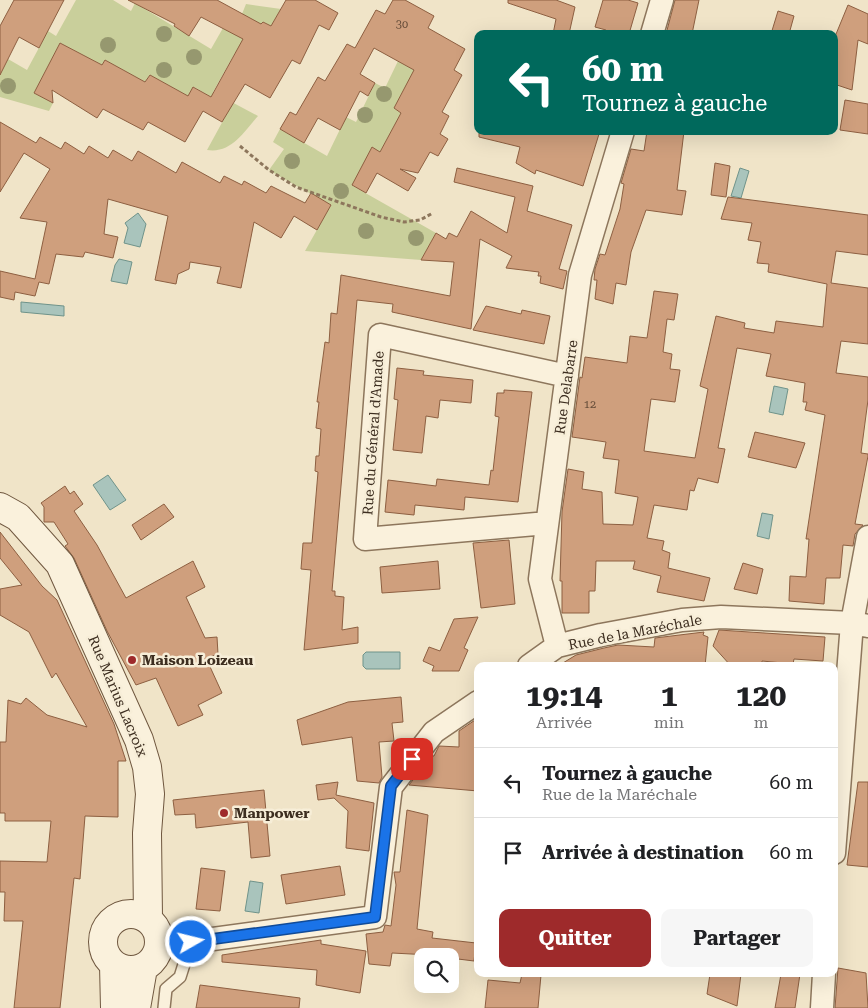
<!DOCTYPE html>
<html lang="fr">
<meta charset="utf-8">
<style>
body{margin:0;font-family:"Roboto Serif",serif;background:#f6f6f6;color:#202124;height:100vh;display:flex;flex-direction:column;font-size:19px;white-space:nowrap}
*{box-sizing:border-box;margin:0}
p{font-size:16px;color:#757577}
.icon{flex:none;width:28px;height:28px;fill:none;stroke:currentColor;stroke-width:2;stroke-linecap:round;stroke-linejoin:round}
.map{position:relative;flex:1;overflow:hidden}
.panel{position:absolute;left:474px;top:662px;width:364px;height:315px;display:flex;flex-direction:column;background:#fff;border-radius:10px;box-shadow:0 5px 20px #0002}
.panel>*{flex:none}
.banner{position:absolute;left:474px;top:30px;width:364px;height:105px;border-radius:10px;box-shadow:0 5px 20px #0002;background:#00695c;color:#fff;overflow:hidden}
.fabs{position:absolute;left:414px;top:948px;display:grid;gap:10px}
.fabs a{display:grid;place-items:center;width:45px;height:45px;border-radius:10px;background:#fff;box-shadow:0 5px 20px #0002;font-size:25px}
.pin{position:absolute;display:grid;place-items:center;width:42px;height:42px;color:#fff;margin:-21px;border-radius:10px;box-shadow:0 2px 8px #0006}
.me{position:absolute;width:55px;margin:-28px;rotate:82deg;stroke-linejoin:round;filter:drop-shadow(0 0 4px #0008)}
.turn{display:flex;align-items:center;gap:18px;height:105px;padding:0 25px;font-size:22px}
.turn .icon{width:65px;height:65px;stroke-width:2.5}
.turn b{display:block;font-size:35px;line-height:42px}
.eta{display:flex;justify-content:space-evenly;align-items:center;height:85px;text-align:center}
.eta b{font-size:30px;font-weight:700;line-height:35px}
.primary-button{display:flex;gap:10px;margin-top:auto;padding:10px 25px}
.primary-button a{flex:1;height:58px;border-radius:10px;background:#9e2a2b;color:#fff;font-size:20px;font-weight:700;line-height:58px;text-align:center}
.primary-button a+a{background:#f6f6f6;color:#202124}
ul{padding:0;list-style:none}
li{display:flex;align-items:center;gap:15px;height:70px;padding:0 25px;border-top:1px solid #e0e0e0}
li div{flex:1}
li b{display:block;font-size:19px}
li em{font-style:normal}
.map>svg:first-child{display:block}
.green{fill:#c9cf9b}
.water{fill:#a9c4bc;stroke:#6f938a}
.building{fill:#cf9f7d;stroke:#8d5f41}
.lines{fill:none;stroke-linecap:round;stroke-linejoin:round}
.lane-casing{stroke:#8d765c;stroke-width:14}
.street-casing{stroke:#8d765c;stroke-width:25}
.secondary-casing{stroke:#6f573f;stroke-width:30}
.path{stroke:#8d765c;stroke-width:3;stroke-dasharray:4 2.5;stroke-linecap:butt}
.lane{stroke:#faf1dc;stroke-width:11}
.street{stroke:#faf1dc;stroke-width:22}
.secondary{stroke:#faf1dc;stroke-width:28}
.tree{fill:#96986f}
.route-casing{stroke:#114b97;stroke-width:12}
.route{stroke:#1a73e8;stroke-width:9}
.poi-dot{fill:#9e2a2b;stroke:#f7eed8;stroke-width:2}
.labels{text-anchor:middle;stroke-width:5;stroke-linejoin:round;paint-order:stroke}
.number-label{font-size:11px;fill:#624a37}
.street-label{font-size:14px;fill:#3d2e20;stroke:#f7eed8}
.poi-label{font-size:14px;font-weight:bold;fill:#3d2e20;stroke:#f7eed8;text-anchor:start}
</style>
<div class="map">
<svg width="868" height="1008" viewBox="0 0 868 1008">
<rect width="100%" height="100%" fill="#f0e4c8"/>
<path class="green" d="M76,0h37l18,11 4,-8 76,46 12,-21 19,-14 4,-10 35,5 -10,17 -8,-4 -20,35 -8,-4 -22,39 45,24c-14,16 -27,38 -51,34l23,-42 -36,-21 -6,9 -38,-21 -5,7 -40,-22 -3,5 -42,-22 -26,50 19,10 -4,8 -49,-14v-30l3,2 5,-10 19,11 21,-39 8,5z
M398,61l17,9 -21,38 7,5 -21,39 -8,-4 -19,38 83,47 -15,27 -116,-9 26,-46c-21,-12 -41,-22 -62,-35l15,-21 -11,-7 7,-13 47,27 19,-39 10,5 19,-39 10,5z"/>
<path class="water" d="M740,168l9,3 -8,27 -10,-2z
M138,213l8,11 -6,23 -16,-4 4,-15 -3,-5z
M119,259l13,3 -5,22 -16,-3 4,-16z
M21,302l43,4v10l-43,-4z
M774,386l14,3 -5,26 -14,-3z
M108,475l18,25 -16,10 -17,-25z
M762,513l11,2 -4,24 -12,-3z
M366,652h34v17h-34l-3,-3v-11z
M250,881l13,2 -4,30 -14,-2z"/>
<path class="building" d="M14,0h50l-25,48 -20,-11 -19,38v-49z
M128,0h89l44,24 2,-2 8,4 15,-26h29l23,13 -9,17 -10,-5 -19,39 -8,-4 -22,38 -25,-14 -23,38 -19,-11 -18,31 -37,-20 -5,8 -40,-21 -6,9 -45,-28 1,13 -19,-10 26,-50 42,22 3,-5 40,22 5,-7 38,21 5,-9 18,10 32,-58 -42,-22 -12,19 -15,-10 1,-2z
M393,0h12l29,16 -6,12 37,21 -11,21 8,5 -20,37 7,4 -9,18 8,5 -10,17 -8,-4 -12,21 -18,-4 16,9 -8,13 -31,-18 -11,20 -14,-8 20,-38 8,5 21,-39 -7,-5 20,-38 -40,-22 -14,26 15,9 -7,13 -8,-5 -20,39 -22,-12 -14,25 -24,-14 10,-17 6,3 22,-38 7,4 22,-37 8,4 21,-38 9,4z
M508,0h48l19,7 -6,27h-16l3,-15 -48,-16z
M603,0h25l10,3 -9,31h-24l1,-4 -11,-3z
M675,0h24l-7,34h-26z
M848,5l20,9v30l-10,-4 -6,50 -18,-6v-45z
M778,11l16,5 -5,18h-18z
M845,100l23,4v30l-28,-4z
M0,122l36,21 4,-6 21,12 4,-7 19,12 5,-8 19,12 5,-8 19,11 6,-10 38,22 6,-11 38,21 4,-7 18,9 2,-4 22,12 5,-7 34,17 6,-10 20,12 -14,25 -23,-14 -13,22 -27,-16 -13,66 -24,-5 4,-16 -31,-5 -1,7 -11,5 -2,10 -21,-4 13,-64 -60,-17 -4,35 14,3 -5,21 -28,-6 -2,5 -27,-3 -7,30 -10,-2 -4,14 -20,-4 -1,8 -14,-3v-26l35,8 12,-57 -27,-4 30,-49 -26,-16 -24,39z
M479,131h112l8,3 -16,52 -47,-16 -1,4 -19,-11 4,-16 -41,-10z
M647,131h37l-7,59 9,1 -4,24 -36,-5 -15,42 -5,33 -10,-2 -3,21 -18,-5 2,-19h-3l1,-11 5,-15 5,1 15,-46 4,-25 -3,-1 10,-34 13,2z
M715,163l15,3 -4,31 -15,-2z
M457,168l76,18 -6,25 45,14 -13,44 8,2 -4,18 -23,-6 1,-7h-3l1,-4 -33,-4 6,-12 -32,-17 -9,90 -79,-17 1,-8 -36,-4 -25,291h3v5l9,1 -2,33 16,-3v16l-54,7 7,-80 -10,-1 2,-26h9l6,-71 -3,-1 1,-15h3l2,-27 -5,-1 3,-26h-2l8,-60 4,1 2,-30 6,1 4,-39 109,21 4,-34 -33,-2 15,-27 10,6 3,-6 8,4 14,-26 36,22 8,-36 -61,-15z
M728,197l140,18v40l-32,-4 -5,32 37,5v56l-27,-3 -5,32 32,4v23l-7,53 7,1v2l-13,68 8,1 -8,9 -2,12 -10,-1 -3,33h-14l-2,26 -35,-3 1,-25 16,1 3,-38h-3l19,-124 -20,-5 2,-8h-4l2,-19 -39,-7 5,-22 -34,-6 -19,100 7,1 -7,34 -20,-5 -4,13 -4,-1 -3,20 -33,-5 -7,33 17,3 -2,9 8,3 -2,15 42,10 -6,23 -47,-9 4,-16 -28,-7 2,-8h-39l-1,30h-6v22h-27v-32h-2l2,-69 6,-43 16,3 -2,17 20,3 1,32 30,1 5,-28 -23,-4 4,-33 -16,-2 3,-16 -34,-5 8,-60 2,1 3,-21 42,6 3,-27 17,2 7,-47 24,3 -4,26 -7,-1 -4,33 9,2 -2,15 10,1 -5,32 -24,-3 -7,52 51,7 13,-69 -8,-3 16,-70 29,7 -1,5 30,5 2,-12 47,6 4,-43 -59,-12 1,-8 -12,-1 4,-21 -13,-2 4,-17 -31,-4z
M486,306l35,8 1,-4 28,6 -6,28 -71,-14z
M397,368l27,3 -1,4 50,5 -2,23 -31,-3 -2,18 -12,-2 -4,37 -29,-3 5,-50 -4,-1z
M504,390l28,2 -14,110 -53,-5 -1,13 -49,-5 -1,10 -29,-3 3,-32 48,6 1,-7 52,6 2,-15 2,1 6,-54 -4,-1 2,-23h7z
M755,432l50,11 -9,25 -48,-11z
M65,486l5,8 4,-3 9,13 -9,7 23,34 29,53 67,-37 12,26 -19,10 19,41 12,-1 1,17 -12,4 16,35 -24,12 5,10 -25,11 -22,-48 -20,7 -29,-54 -33,-73 -9,-12 3,-2 -14,-22h-10v-15l-3,-4z
M164,504l10,13 -33,23 -9,-15z
M0,532l42,54 15,14 57,124 12,37h-8v56l-33,-1 -5,63 -6,-1 -14,130h-46l9,-87h-19l1,-29h-5v-31l47,1 4,-41h-46v-8h-5v-71h6l2,-42 13,4 5,-6 21,17 40,12 -31,-54 -4,5 -23,-46 -29,-17v-26l22,-4 -22,-27z
M509,540l6,64 -34,4 -8,-65z
M438,561l2,28 -58,4 -2,-26z
M743,563l20,6 -6,25 -23,-5z
M478,617l-14,31 4,2 -9,21h-27l2,-5 -11,-5 6,-14 11,4 14,-32z
M719,630l106,7 -2,24 -29,-2 -1,5 -31,-3v3l-10,-1v3h-21l-18,-20z
M704,632l-1,3 5,2 -3,29h-147l18,-11 28,-7 14,-3 36,2 1,-9z
M401,697l2,25 -11,1 2,18 -15,1 3,35 -3,6 -22,-2 -5,-44 -50,8 -5,-25 51,-18z
M478,718v73l-69,-6 23,-29h2l5,-10 20,1v-16z
M338,782l-2,13 38,8 -5,48 -23,-3 2,-37 -14,-13 -16,2 -2,-15z
M858,782h10v85l-21,-2z
M264,790l6,66 -19,2 -3,-36 -52,6 -1,-14 -20,1 -2,-15z
M407,810l21,5 -11,114 16,3 -1,6 44,5 -2,18 -24,-3v-2l-58,-3 -2,13 -21,-2 -3,-30 17,-2 2,-7 6,1 5,-41 -2,-13h6z
M340,866l5,29 -59,9 -5,-29z
M201,868l24,3 -5,40 -24,-2z
M321,940v4l45,7 -6,42 -44,-8 1,-15 -95,-8v-7z
M838,968l28,5 2,35h-33z
M522,974l19,1 -3,33h-53l3,-28 32,3z
M710,974h31l-4,32 -30,-12z
M781,974h19l-5,34h-20z
M200,985l100,13 -1,10h-103z"/>
<g class="lines">
<defs>
<path id="lane" d="M164,1008l2,-19 14,-12 11,-35"/>
<path id="street" d="M652,34l10,-34
M547,523l-182,16 15,-204 187,41
M557,646l-17,-67 40,-304 43,-144
M529,666l28,-20 44,-11 81,-15 39,-3 131,6 16,3
M834,853l18,-230 16,-86
M160,940l31,2 184,-25 16,-130 43,-55 44,-30
M822,1008l2,-34"/>
<path id="secondary" d="M0,507l18,10 42,47 79,176 8,27 3,27 -3,39 1,85
M103 942a28 28 0 1 1 56 0a28 28 0 1 1-56 0Z
M114,965l1,43
M136,1008l7,-40"/>
</defs>
<use href="#lane" class="lane-casing"/>
<use href="#street" class="street-casing"/>
<use href="#secondary" class="secondary-casing"/>
<path class="path" d="M240,146l29,24 27,17 85,30 23,5 16,-2 13,-7"/>
<use href="#lane" class="lane"/>
<use href="#street" class="street"/>
<use href="#secondary" class="secondary"/>
</g>
<g class="tree">
<circle cx="164" cy="34" r="8"/>
<circle cx="108" cy="45" r="8"/>
<circle cx="194" cy="57" r="8"/>
<circle cx="164" cy="70" r="8"/>
<circle cx="8" cy="86" r="8"/>
<circle cx="384" cy="94" r="8"/>
<circle cx="365" cy="115" r="8"/>
<circle cx="292" cy="161" r="8"/>
<circle cx="341" cy="191" r="8"/>
<circle cx="366" cy="231" r="8"/>
<circle cx="416" cy="238" r="8"/>
</g>
<g class="lines">
<defs>
<path id="route" d="M191,942l184,-25 16,-131 21,-27"/>
</defs>
<use href="#route" class="route-casing"/>
<use href="#route" class="route"/>
</g>
<g class="poi-dot">
<circle cx="132" cy="660" r="5"/>
<circle cx="224" cy="813" r="5"/>
</g>
<g class="labels">
<g class="number-label">
<text x="402" y="28">30</text>
<text x="590" y="408">12</text>
</g>
<g class="street-label">
<text transform="translate(566 387) rotate(-82)" y="5">Rue Delabarre</text>
<text transform="translate(373 433) rotate(-86)" y="5">Rue du Général d'Amade</text>
<text transform="translate(635 632) rotate(-11)" y="5">Rue de la Maréchale</text>
<text transform="translate(118 696) rotate(67)" y="5">Rue Marius Lacroix</text>
</g>
<g class="poi-label">
<text x="142" y="665">Maison Loizeau</text>
<text x="234" y="818">Manpower</text>
</g>
</g>
</svg>
<div class="fabs">
<a><svg class="icon" aria-label="search" viewBox="0 0 24 24"><circle cx="10" cy="10" r="6"/><path d="M15 15l6 6"/></svg></a>
</div>
<div class="pin" style="left:412px;top:759px;background:#d93025"><svg class="icon" aria-label="arrive" viewBox="0 0 24 24"><path d="M6 21V4h12l-3 4 3 4H6"/></svg></div>
<svg class="me" style="left:191px;top:942px" viewBox="-20 -20 40 40"><circle r="17" fill="#1a73e8" stroke="#fff" stroke-width="3"/><path d="M0-11L8 9 0 5-8 9z" fill="#fff"/></svg>
<div class="banner">
<div class="turn"><svg class="icon" aria-label="left" viewBox="0 0 24 24"><path d="M17 20v-9H6M10 6l-5 5 5 5"/></svg><div><b>60 m</b>Tournez à gauche</div></div>
</div>
<section class="panel">
<div class="eta">
<div><b>19:14</b><p>Arrivée</p></div>
<div><b>1</b><p>min</p></div>
<div><b>120</b><p>m</p></div>
</div>
<ul>
<li><svg class="icon" aria-label="left" viewBox="0 0 24 24"><path d="M17 20v-9H6M10 6l-5 5 5 5"/></svg><div><b>Tournez à gauche</b><p>Rue de la Maréchale</p></div><em>60 m</em></li>
<li><svg class="icon" aria-label="arrive" viewBox="0 0 24 24"><path d="M6 21V4h12l-3 4 3 4H6"/></svg><div><b>Arrivée à destination</b></div><em>60 m</em></li>
</ul>
<div class="primary-button"><a>Quitter</a><a>Partager</a></div>
</section>
</div>
